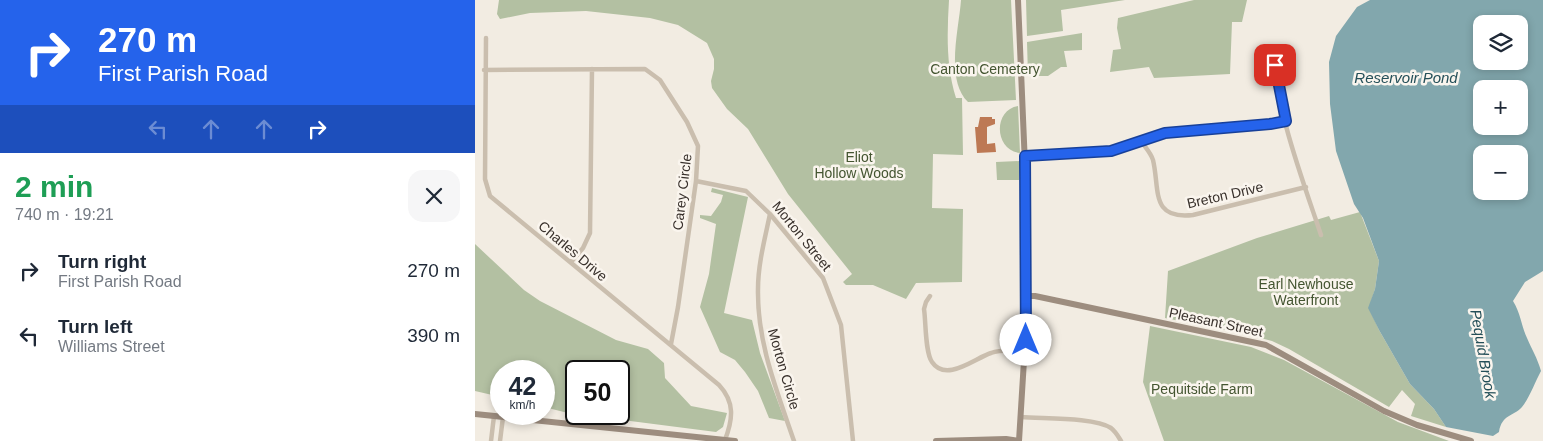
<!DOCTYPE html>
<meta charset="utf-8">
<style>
body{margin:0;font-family:Arial,sans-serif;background:#f6f6f7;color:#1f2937;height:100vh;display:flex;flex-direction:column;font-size:19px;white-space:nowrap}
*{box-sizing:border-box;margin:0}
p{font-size:16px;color:#747a83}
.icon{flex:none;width:28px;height:28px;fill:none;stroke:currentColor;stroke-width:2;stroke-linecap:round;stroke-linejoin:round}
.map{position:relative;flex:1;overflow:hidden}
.side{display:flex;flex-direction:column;background:#fff;width:475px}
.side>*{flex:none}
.banner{background:#2563eb;color:#fff;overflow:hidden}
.fabs{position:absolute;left:998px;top:15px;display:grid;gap:10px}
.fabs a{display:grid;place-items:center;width:55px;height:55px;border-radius:10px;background:#fff;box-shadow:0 2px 8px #0003;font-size:25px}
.speed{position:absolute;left:15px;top:360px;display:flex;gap:10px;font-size:25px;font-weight:700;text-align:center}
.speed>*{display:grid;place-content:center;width:65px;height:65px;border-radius:50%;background:#fff;box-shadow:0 2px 8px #0003;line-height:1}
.speed small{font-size:12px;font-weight:400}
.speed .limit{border:2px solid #111;border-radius:8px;background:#fff;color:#111}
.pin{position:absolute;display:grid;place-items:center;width:42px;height:42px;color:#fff;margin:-21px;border-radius:10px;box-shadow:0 2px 8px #0006}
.me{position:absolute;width:55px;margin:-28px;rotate:0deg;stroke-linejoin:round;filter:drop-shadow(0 0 4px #0008)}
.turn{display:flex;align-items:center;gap:18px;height:105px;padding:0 15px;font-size:22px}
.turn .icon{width:65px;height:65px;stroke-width:2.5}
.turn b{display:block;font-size:35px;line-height:42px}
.lanes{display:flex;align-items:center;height:48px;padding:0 15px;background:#0003;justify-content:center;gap:25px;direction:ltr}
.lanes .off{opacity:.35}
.round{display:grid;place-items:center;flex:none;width:52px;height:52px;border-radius:15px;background:#f6f6f7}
.headline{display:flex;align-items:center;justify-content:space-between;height:85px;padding:0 15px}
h1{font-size:30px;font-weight:700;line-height:38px;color:#1e9e55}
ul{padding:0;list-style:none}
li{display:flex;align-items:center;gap:15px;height:65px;padding:0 15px}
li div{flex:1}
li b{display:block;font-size:19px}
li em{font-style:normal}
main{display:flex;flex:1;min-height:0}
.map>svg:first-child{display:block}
.green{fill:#b3c0a2;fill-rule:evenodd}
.water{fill:#82a7ad;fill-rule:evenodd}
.building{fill:#bd7954}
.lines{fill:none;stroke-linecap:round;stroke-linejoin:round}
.minor{stroke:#cabeae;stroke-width:4.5}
.secondary{stroke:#9d8d7f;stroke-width:6}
.route-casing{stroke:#184099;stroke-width:12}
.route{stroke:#2563eb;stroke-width:9}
.labels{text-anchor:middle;stroke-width:5;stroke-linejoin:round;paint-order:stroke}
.park-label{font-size:14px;fill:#445531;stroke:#faf5ee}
.street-label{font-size:14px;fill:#39312c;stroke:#faf5ee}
.water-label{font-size:15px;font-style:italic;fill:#244f58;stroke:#faf5ee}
</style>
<main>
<section class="side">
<div class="banner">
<div class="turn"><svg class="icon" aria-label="right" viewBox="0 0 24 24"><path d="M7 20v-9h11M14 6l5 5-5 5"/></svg><div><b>270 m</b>First Parish Road</div></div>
<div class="lanes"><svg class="icon off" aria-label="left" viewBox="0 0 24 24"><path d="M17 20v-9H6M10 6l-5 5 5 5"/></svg><svg class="icon off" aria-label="ahead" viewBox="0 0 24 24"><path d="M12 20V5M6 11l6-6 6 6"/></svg><svg class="icon off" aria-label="ahead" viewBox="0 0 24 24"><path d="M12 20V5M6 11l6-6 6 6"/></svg><svg class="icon" aria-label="right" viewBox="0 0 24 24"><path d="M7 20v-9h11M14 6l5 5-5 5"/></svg></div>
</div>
<div class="headline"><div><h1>2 min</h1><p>740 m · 19:21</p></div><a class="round"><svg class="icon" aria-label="close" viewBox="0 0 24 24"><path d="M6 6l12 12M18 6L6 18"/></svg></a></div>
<ul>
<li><svg class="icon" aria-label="right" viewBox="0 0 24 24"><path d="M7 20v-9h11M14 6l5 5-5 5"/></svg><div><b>Turn right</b><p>First Parish Road</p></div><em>270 m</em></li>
<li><svg class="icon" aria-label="left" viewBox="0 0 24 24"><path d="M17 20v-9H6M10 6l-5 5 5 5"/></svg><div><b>Turn left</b><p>Williams Street</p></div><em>390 m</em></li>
</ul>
</section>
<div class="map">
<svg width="1068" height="441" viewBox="0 0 1068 441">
<rect width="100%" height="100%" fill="#f2ece2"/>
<path class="green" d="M24,0h450c-2,33 -3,66 7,98h6l1,57 -30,-1 -1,54 31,1 -1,73 -46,1 -10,16 -33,-14h-27l-3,-3 9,-8 -64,-80 -40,-65 -21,-20 -15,-21 -1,-7 3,-12v-10l-7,-16 -29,-18 -28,-7 -64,-7 -56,2 -30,6 -3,-5z
M486,0h50l5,100 -48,2c-23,-22 -9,-73 -7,-102z
M551,0h99l-64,10 2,21 -36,5z
M719,0h53l-5,22h-10l-2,52 -76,4 -5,-11 -39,5 3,-22 8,-1 -4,-21 1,-10z
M607,33v17l-18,1 3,16h-6l-13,9h-20l-1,-34z
M543,106l2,47c-26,-3 -27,-43 -2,-47z
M545,161l-1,19h-22l-1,-18z
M237,188l36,9 -24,116 28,7 8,33 25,68 -16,-3 -11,-27 -13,-19 -10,-12 -15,-8 -20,-45 9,-33 7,-50 -16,-6v-3l11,1 10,-14 2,-7 -12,-3z
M885,212l19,49 -4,28 -6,19 10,22 31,54 24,25 12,18 -35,-11 4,-12 -13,-14 -13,17 -100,-58 -17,-8 -31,-8 -76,-15 3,-47 89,-33 72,-22 2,4z
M0,244l49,46 16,11 76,39 32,9 16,14 1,15 26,28 36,7 -4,14 -7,5 -148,-19 -24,-6v-36h-43v26l-26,-6zM101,371h43v43h-43z
M675,326l101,21 33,13 114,62 51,19h-285l-21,-59z"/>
<path class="water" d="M895,0h173v271l-18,11 -12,19c8,13 8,24 14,37 5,12 10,19 14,33 -6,11 -11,26 -19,36 -9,10 -20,7 -23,25l-6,4 -47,-9 -12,-18 -24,-25 -31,-54 -11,-22 7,-19 4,-28 -16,-43 -9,-14 -18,-53 -6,-47 -1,-42 7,-26 21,-29zM1006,24h38v37h-38zM1006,89h38v37h-38zM1006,154h38v37h-38z"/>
<path class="building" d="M505,117h12v2h3v5l-8,3v17l8,-1 1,9 -19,1 -2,-26h3z"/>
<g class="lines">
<path class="minor" d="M11,38l-1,141 5,17 229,189c16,17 14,34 6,55
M802,55c-8,38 31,140 44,180
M9,70l161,-1 15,11 27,42 11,24 -2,35 -18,126 -7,37
M666,141c4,6 10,12 12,19 7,29 -3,60 40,55l113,-28
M550,156l86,-5 54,-18 105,-9 16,-3
M221,181l50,10 24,23 53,64 18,47 12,116
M295,214c-5,24 -12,50 -12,75 -1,54 19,102 36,152
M96,262l12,-14 7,-15 2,-164
M455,296l-4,6 -2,7c2,13 1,43 8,53 14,21 43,-4 59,-9 11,-4 23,-2 34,-2
M546,417c22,2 73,0 90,11 5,4 7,8 10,13
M16,441l3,-25
M25,441l3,-24"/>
<path class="secondary" d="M543,0l7,165 1,163 -7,113
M551,296h9l231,49 118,66 33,14 54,16
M0,414l260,27
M461,441l70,-2 13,2"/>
</g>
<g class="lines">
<defs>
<path id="route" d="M551,340l-1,-184 86,-5 54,-18 105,-9 16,-3 -11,-56"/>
</defs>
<use href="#route" class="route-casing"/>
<use href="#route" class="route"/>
</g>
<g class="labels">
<g class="park-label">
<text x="510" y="74">Canton Cemetery</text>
<text x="384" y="162">Eliot<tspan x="384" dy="16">Hollow Woods</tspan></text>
<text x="831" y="289">Earl Newhouse<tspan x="831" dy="16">Waterfront</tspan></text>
<text x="727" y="394">Pequitside Farm</text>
</g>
<g class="street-label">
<text transform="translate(207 192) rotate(-83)" y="5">Carey Circle</text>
<text transform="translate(750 195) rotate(-13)" y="5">Breton Drive</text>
<text transform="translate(327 236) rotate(51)" y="5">Morton Street</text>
<text transform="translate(98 251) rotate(40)" y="5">Charles Drive</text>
<text transform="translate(741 322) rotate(12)" y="5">Pleasant Street</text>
<text transform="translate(309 369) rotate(74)" y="5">Morton Circle</text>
</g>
<g class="water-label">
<text x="931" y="83">Reservoir Pond</text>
<text transform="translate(1008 354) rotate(80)" y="5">Pequid Brook</text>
</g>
</g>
</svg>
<div class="fabs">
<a><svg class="icon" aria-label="layers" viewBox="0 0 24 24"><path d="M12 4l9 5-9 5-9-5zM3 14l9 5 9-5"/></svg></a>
<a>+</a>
<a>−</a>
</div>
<div class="speed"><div>42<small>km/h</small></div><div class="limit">50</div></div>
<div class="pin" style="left:800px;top:65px;background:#d93025"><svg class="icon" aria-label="arrive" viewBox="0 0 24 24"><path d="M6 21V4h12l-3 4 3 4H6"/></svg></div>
<svg class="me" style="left:551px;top:340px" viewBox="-20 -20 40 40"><circle r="19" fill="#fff"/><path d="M0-13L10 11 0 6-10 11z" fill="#2563eb"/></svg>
</div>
</main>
